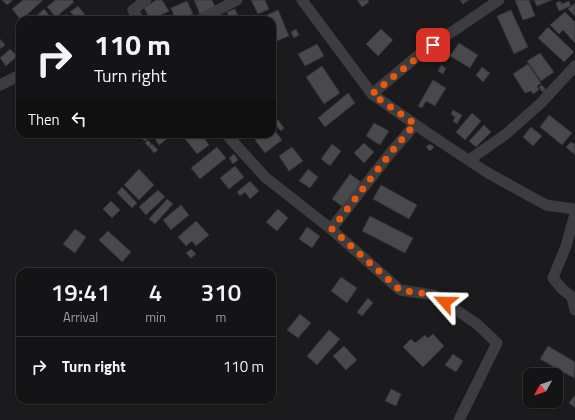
<!DOCTYPE html>
<style>
body{margin:0;font-family:"Titillium Web",sans-serif;background:#1d1d1f;color:#f1f3f6;height:100vh;display:flex;flex-direction:column;font-size:15px;white-space:nowrap}
*{box-sizing:border-box;margin:0}
p{font-size:13px;color:#9d9ea1}
.icon{flex:none;width:22px;height:22px;fill:none;stroke:currentColor;stroke-width:2;stroke-linecap:round;stroke-linejoin:round}
.map{position:relative;flex:1;overflow:hidden}
.drawer{position:absolute;left:16px;top:268px;width:260px;height:136px;display:flex;flex-direction:column;background:#141416;border-radius:12px;box-shadow:0 1px 3px #0004,0 0 0 1px #333335}
.drawer>*{flex:none}
.hud{position:absolute;left:16px;top:16px;width:260px;height:122px;border-radius:12px;box-shadow:0 1px 3px #0004,0 0 0 1px #333335;background:#141416;color:#f1f3f6;overflow:hidden}
.needle{width:26px;rotate:230deg}
.fabs{position:absolute;left:523px;top:368px;display:grid;gap:8px}
.fabs a{display:grid;place-items:center;width:40px;height:40px;border-radius:8px;background:#141416;box-shadow:0 1px 3px #0004,0 0 0 1px #333335;font-size:20px}
.pin{position:absolute;display:grid;place-items:center;width:34px;height:34px;color:#fff;margin:-17px;border-radius:8px;box-shadow:0 2px 6px #0006}
.me{position:absolute;width:44px;margin:-22px;rotate:295deg;stroke-linejoin:round;filter:drop-shadow(0 0 3px #0008)}
.turn{display:flex;align-items:center;gap:14px;height:84px;padding:0 12px;font-size:18px}
.turn .icon{width:52px;height:52px;stroke-width:2.5}
.turn b{display:block;font-size:28px;line-height:34px}
.then{display:flex;align-items:center;height:38px;padding:0 12px;background:#0003;gap:8px;font-size:15px}
.eta{display:flex;justify-content:space-evenly;align-items:center;height:68px;text-align:center}
.eta b{font-size:24px;font-weight:600;line-height:28px}
ul{padding:0;list-style:none}
li{display:flex;align-items:center;gap:12px;height:60px;padding:0 12px;border-top:1px solid #333335}
li div{flex:1}
li b{display:block;font-size:15px}
li em{font-style:normal}
.map>svg:first-child{display:block}
.building{fill:#48494d;stroke:#353539}
.lines{fill:none;stroke-linecap:round;stroke-linejoin:round}
.street{stroke:#3c3d41;stroke-width:11}
.route{stroke:#ea580c;stroke-width:7;stroke-dasharray:0 12.6}
</style>
<div class="map">
<svg width="575" height="420" viewBox="0 0 575 420">
<rect width="100%" height="100%" fill="#1b1b1d"/>
<path class="building" d="M2,0h11l-6,5z
M23,0h20l-22,20 -9,-11z
M55,0h17l2,2 -18,15 -9,-10z
M156,0h6l7,11 -18,9 -7,-12z
M194,0h18l3,7 -15,7z
M251,0h14l4,9 -11,5z
M357,0h11l1,2 -7,5z
M460,0h9l-6,4z
M515,0h14l6,16 -12,4z
M534,0h18l-15,6z
M187,1l6,13 -17,6 -5,-12z
M560,1l2,3 7,-3 2,5 -12,5 -3,-8z
M575,3v13l-7,-7z
M78,6l7,9 -6,5 -9,-8z
M44,9l9,11h-15l-3,-3z
M235,9l3,7 -8,3 -3,-7z
M278,10l11,26 -15,6 -2,-5v-17h-8l-1,-3z
M511,10l17,37 -14,7 -17,-38z
M565,12l10,10v21l-12,-13 -4,4 -9,-9z
M67,14l4,6h-12z
M221,14l2,6h-7l-1,-3z
M548,27l26,25 -10,10 -26,-24z
M296,29l3,6 -5,3 -3,-6z
M381,29l12,11 -15,16 -12,-12z
M0,39l5,6 -5,4z
M459,43l19,12 -8,13 -20,-12z
M317,44l7,12 -19,10 -7,-12z
M10,49l7,7 -11,10 -6,-8z
M540,53l14,19 -13,9 -14,-20z
M528,64l13,19 -4,3 2,4 -6,4 -2,-3 -6,2 -12,-19z
M441,65l5,3 -3,6 -5,-3z
M322,66l18,27 -16,11 -18,-27z
M482,67l8,6 -7,9 -7,-7z
M433,80l13,8 -11,18 -9,-5 -4,7 -4,-2z
M542,85l4,5 -4,2 -3,-5z
M348,93l7,10 -30,24 -7,-9z
M453,110l9,5 -5,9 -4,-3 2,-4 -4,-3z
M472,113l9,8 -16,19 -9,-8z
M549,115l23,18 -10,12 -22,-18z
M278,120l6,8 -3,3 -7,-8z
M374,123l15,8 -9,14 -14,-9z
M484,125l7,7 -15,15 -7,-6z
M272,127l10,13 -17,13 -10,-13 7,-6h10z
M531,127l11,9 -9,10 -10,-9z
M152,134h21l-14,11z
M201,134l8,11 -12,9 -15,-19z
M145,135l3,3 -3,3 -4,-3z
M148,140l3,4 -2,3 -4,-4z
M571,142l3,2 1,-1v12l-9,-8z
M364,143l10,9 -10,11 -10,-10z
M152,144l6,6 -4,3 -5,-6z
M332,144l9,7 -11,15 -9,-7z
M430,144l4,3 -4,4 -4,-4z
M217,147l9,11 -26,21 -9,-11z
M292,147l11,14 -14,10 -10,-15z
M234,154l4,6 -5,4 -4,-6z
M235,166l9,11 -15,12 -9,-11z
M139,169l15,16 -15,15 -15,-15z
M308,169l10,8 -8,11 -11,-7z
M350,174l11,8 -18,25 -11,-8z
M250,181l9,10 -9,8 -5,-7 -5,4 -3,-4z
M381,185l36,20 -8,14 -36,-20z
M122,187l15,16 -5,5 -15,-15z
M158,190l7,7 -19,18 -7,-8z
M167,199l6,5 -18,20 -6,-5z
M111,201l9,9 -8,8 -9,-9z
M181,205l8,10 -18,15 -8,-10z
M278,209l10,9 -11,13 -11,-9z
M370,216l43,22 -8,15 -43,-22z
M196,221l13,14 -13,11 -4,-5 -6,5 -8,-9z
M307,227l13,9 -8,12 -13,-9z
M75,229l11,8 -11,16 -12,-9z
M108,231l23,21 -9,10 -23,-22z
M191,249l5,5 -5,4 -5,-5z
M341,277l16,11 -10,15 -16,-12z
M272,292l4,4 -4,4z
M368,298l5,5 -11,13 -5,-4z
M300,314l11,9 -13,15 -11,-8z
M329,330l11,9 -23,26 -10,-9z
M433,334l11,12 -21,21 -20,-20 8,-8 4,4 10,-8 3,3z
M344,346l13,14 -11,10 -13,-14z
M548,346l27,16 -1,16 -34,-19z
M453,354l10,7 -7,11 -11,-7z
M391,389l10,5 -5,12 -11,-5z
M575,395v13l-6,-5z"/>
<g class="lines">
<path class="street" d="M302,0l70,94 54,38 62,41 58,32 29,4
M139,20l-6,-10 13,-10
M199,20l38,-20
M0,85l20,-10
M372,94l49,-41 78,-53
M415,125l-23,26 -61,78 69,61 34,5 43,29 20,19 -38,77
M226,134l39,43 66,52
M469,160l37,-26 35,-31 34,-37
M575,214l-9,32 -13,32 9,11 10,8 3,13"/>
</g>
<g class="lines">
<path class="route" d="M433,45l-61,49 43,30 -23,27 -60,78 68,61 34,5 11,7"/>
</g>
</svg>
<div class="fabs">
<a><svg class="needle" viewBox="-14 -14 28 28"><path d="M0-13l5 13h-10z" fill="#e53935"/><path d="M0 13l5-13h-10z" fill="#9d9ea1"/></svg></a>
</div>
<div class="pin" style="left:433px;top:45px;background:#d93025"><svg class="icon" aria-label="arrive" viewBox="0 0 24 24"><path d="M6 21V4h12l-3 4 3 4H6"/></svg></div>
<svg class="me" style="left:445px;top:302px" viewBox="-20 -20 40 40"><path d="M0-17L14 15 0 8-14 15z" fill="#ea580c" stroke="#fff" stroke-width="4"/></svg>
<div class="hud">
<div class="turn"><svg class="icon" aria-label="right" viewBox="0 0 24 24"><path d="M7 20v-9h11M14 6l5 5-5 5"/></svg><div><b>110 m</b>Turn right</div></div>
<div class="then">Then<svg class="icon" aria-label="left" viewBox="0 0 24 24"><path d="M17 20v-9H6M10 6l-5 5 5 5"/></svg></div>
</div>
<section class="drawer">
<div class="eta">
<div><b>19:41</b><p>Arrival</p></div>
<div><b>4</b><p>min</p></div>
<div><b>310</b><p>m</p></div>
</div>
<ul>
<li><svg class="icon" aria-label="right" viewBox="0 0 24 24"><path d="M7 20v-9h11M14 6l5 5-5 5"/></svg><div><b>Turn right</b></div><em>110 m</em></li>
</ul>
</section>
</div>
